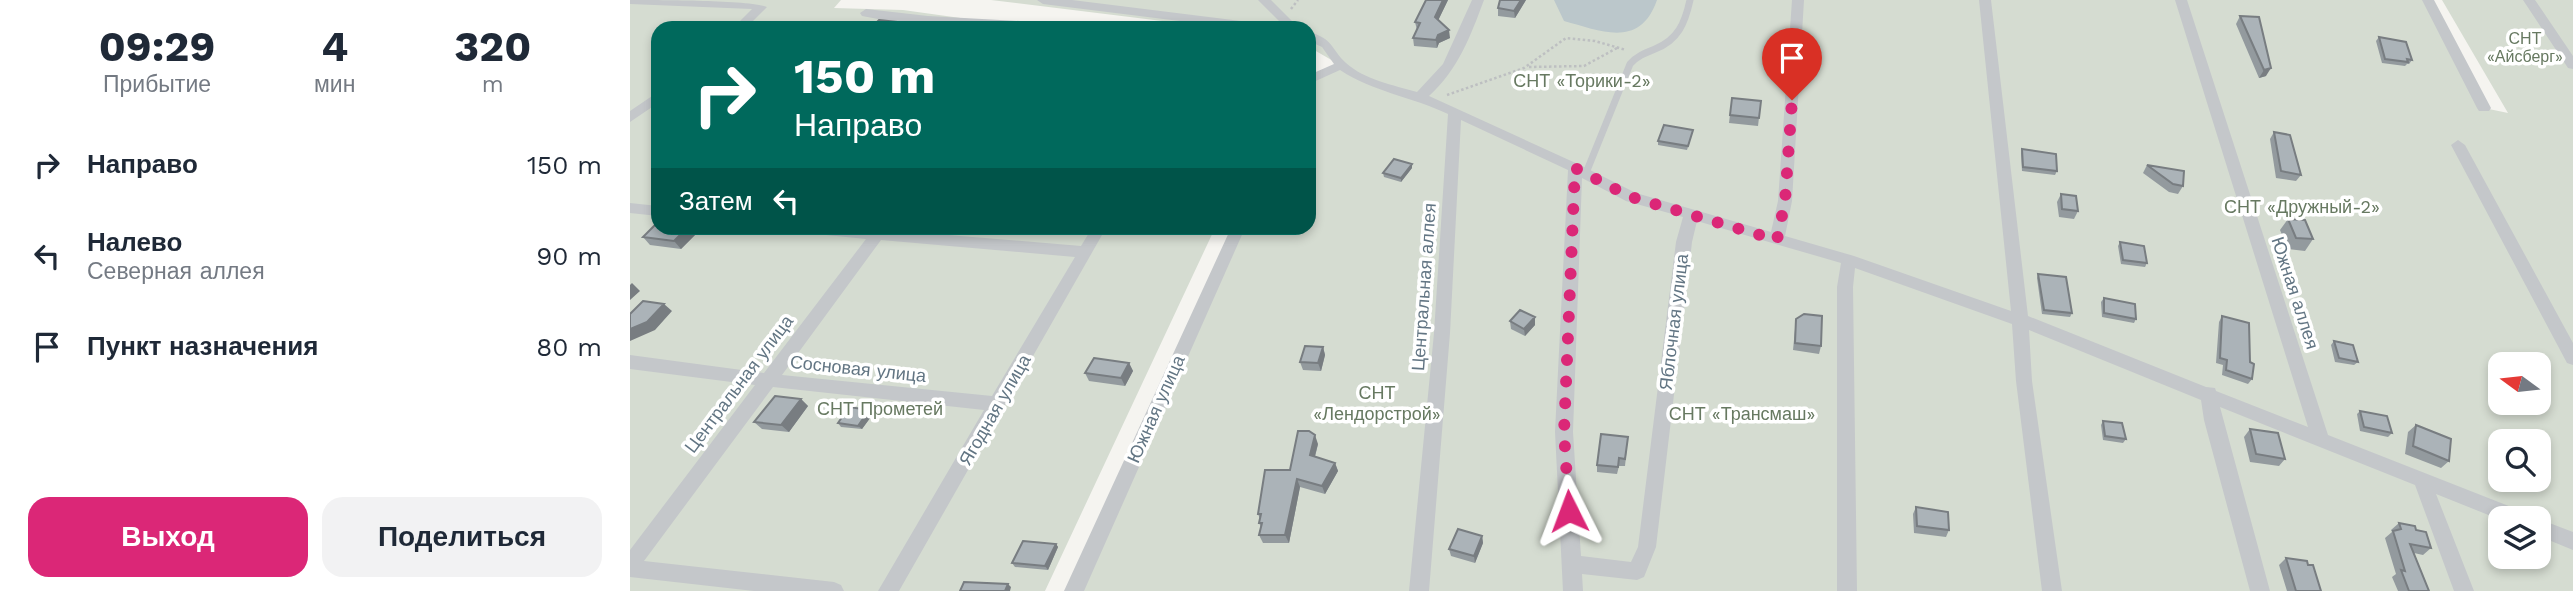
<!DOCTYPE html>
<html lang="ru">
<meta charset="utf-8">
<style>
body{margin:0;font-family:"Work Sans",sans-serif;background:#f2f2f3;color:#1f2937;height:100vh;display:flex;flex-direction:column;font-size:26px;white-space:nowrap}
*{box-sizing:border-box;margin:0}
p{font-size:23px;color:#747a83}
.icon{flex:none;width:38px;height:38px;fill:none;stroke:currentColor;stroke-width:2;stroke-linecap:round;stroke-linejoin:round}
.map{position:relative;flex:1;overflow:hidden}
.panel{display:flex;flex-direction:column;background:#fff;width:630px}
.panel>*{flex:none}
.banner{position:absolute;left:21px;top:21px;width:665px;height:214px;border-radius:21px;box-shadow:0 4px 10px #0003;background:#00695c;color:#fff;overflow:hidden}
.needle{width:46px;rotate:285deg}
.buttons{position:absolute;left:1858px;top:352px;display:grid;gap:14px}
.buttons a{display:grid;place-items:center;width:63px;height:63px;border-radius:14px;background:#fff;box-shadow:0 4px 10px #0003;font-size:35px}
.pin{position:absolute;display:grid;place-items:center;width:60px;height:60px;color:#fff;margin:-72px -30px;border-radius:50% 50% 50% 0;rotate:-45deg;box-shadow:0 0 7px #0007}
.pin .icon{rotate:45deg}
.me{position:absolute;width:77px;margin:-38px;rotate:357deg;stroke-linejoin:round;filter:drop-shadow(0 0 5px #0008)}
.turn{display:flex;align-items:center;gap:24px;height:147px;padding:0 28px;font-size:32px}
.turn .icon{width:91px;height:91px;stroke-width:2.5}
.turn b{display:block;font-size:49px;line-height:60px}
.then{display:flex;align-items:center;height:66px;padding:0 28px;background:#0003;gap:14px;font-size:26px}
.eta{display:flex;justify-content:space-evenly;align-items:center;height:119px;text-align:center}
.eta b{font-size:42px;font-weight:700;line-height:49px}
.button{display:flex;gap:14px;margin-top:auto;padding:14px 28px}
.button a{flex:1;height:80px;border-radius:21px;background:#db2777;color:#fff;font-size:28px;font-weight:700;line-height:80px;text-align:center}
.button a+a{background:#f2f2f3;color:#1f2937}
ul{padding:0;list-style:none}
li{display:flex;align-items:center;gap:21px;height:91px;padding:0 28px}
li div{flex:1}
li b{display:block;font-size:26px}
li em{font-style:normal}
main{display:flex;flex:1;min-height:0}
.map>svg:first-child{display:block}
.green{fill:#d5dcd1;fill-rule:evenodd}
.water{fill:#bbc7cb}
.lines{fill:none;stroke-linecap:round;stroke-linejoin:round}
.path{stroke:#bdbfc1;stroke-width:2.5;stroke-dasharray:2.5 2.5;stroke-linecap:butt}
.lane{stroke:#c4c7ca;stroke-width:7}
.street{fill:#c4c7ca;fill-rule:evenodd}
.wall{fill:#939a9e}
.shaded-wall{fill:#787d81}
.building{fill:#abb3b8;stroke:#787d81;stroke-width:2}
.route{stroke:#db2777;stroke-width:12;stroke-dasharray:0 21.6}
.labels{text-anchor:middle;stroke-width:7;stroke-linejoin:round;paint-order:stroke}
.far-park-label{font-size:16px;fill:#677961;stroke:#fff}
.park-label{font-size:18px;fill:#677961;stroke:#fff}
.street-label{font-size:18px;fill:#627583;stroke:#fff}
</style>
<main>
<section class="panel">
<div class="eta">
<div><b>09:29</b><p>Прибытие</p></div>
<div><b>4</b><p>мин</p></div>
<div><b>320</b><p>m</p></div>
</div>
<ul>
<li><svg class="icon" aria-label="right" viewBox="0 0 24 24"><path d="M7 20v-9h11M14 6l5 5-5 5"/></svg><div><b>Направо</b></div><em>150 m</em></li>
<li><svg class="icon" aria-label="left" viewBox="0 0 24 24"><path d="M17 20v-9H6M10 6l-5 5 5 5"/></svg><div><b>Налево</b><p>Северная аллея</p></div><em>90 m</em></li>
<li><svg class="icon" aria-label="arrive" viewBox="0 0 24 24"><path d="M6 21V4h12l-3 4 3 4H6"/></svg><div><b>Пункт назначения</b></div><em>80 m</em></li>
</ul>
<div class="button"><a>Выход</a><a>Поделиться</a></div>
</section>
<div class="map">
<svg width="1943" height="591" viewBox="0 0 1943 591">
<rect width="100%" height="100%" fill="#f5f4f0"/>
<path class="green" d="M0,0h211l-7,8 69,2 130,18h-375v200h557l-170,363h-415z
M361,0h1437l56,108 24,5 -66,-113h131v591h-1499l164,-363h71v-148l31,-15 -31,-18v-19h-90zM1871,364h38v38h-38zM1871,441h38v39h-38zM1871,518h38v38h-38z"/>
<path class="water" d="M924,0h103c-17,49 -56,31 -93,21z"/>
<g class="lines">
<path class="path" d="M661,9l7,-9
M899,67l55,-1 33,-18
M817,95l77,-27 42,-30 29,3 31,9"/>
<path class="lane" d="M956,173l44,-109c7,-8 15,-11 25,-15 23,-9 30,-26 35,-49"/>
<path class="street" d="M0,0c26,0 120,0 137,7l-21,21h-13l19,-19 -122,-5z
M407,0h35l193,24 6,4h-35l-193,-24z
M628,0h13l28,28h-13z
M842,0h12c-13,35 -26,70 -55,96l151,69 56,28 135,39 7,-31 14,-201h12l-12,201 -7,35 69,20 157,55 -32,-311h12l37,316 178,71 9,1 1,3 92,36 -133,-427h12l141,435 196,77 2,6 -25,2 -65,-26 38,97h-20l-39,-106 -195,-78 50,184h-20l-46,-171 -3,-20 -172,-70 3,51 30,210h-20l-26,-210 -4,-57 -157,-56 -2,19 4,304h-20v-304l4,-24 -144,-42 -5,21 -36,305 -12,30 -7,3 -55,-6 1,17h-20l-8,-159 13,-262 -107,-50 -11,213 -21,258h-20l25,-258 14,-219c-35,-17 -75,-22 -108,-44l-31,14v-9l25,-11 -12,-17 -13,-6v-9c25,7 21,16 37,31 19,17 47,22 71,29l26,-28zM952,178l44,23 57,16 -7,25 -38,305 -7,15 -50,-6 -8,-124z
M1792,0h12l57,108 -2,3h-10l-2,-3z
M1893,0h12l38,56v13l-5,-1z
M236,9l62,7 147,8 6,4c-72,0 -149,3 -219,-12l-2,-3z
M28,92v11l-28,19v-11z
M1828,140l7,5 108,198v22l-6,-2 -116,-218z
M0,203l28,3v10l-28,-3z
M169,228h90l-1,2 193,16 11,-18h14l-207,363h-21l106,-181 -211,-23 -129,174 190,21 7,3 3,6h-90l-124,-14v-27l125,-165 -125,-16v-14l134,18 102,-134 -60,-6zM251,240l194,17 -83,139 -210,-21z
M601,228h14l-161,363h-20z
M1909,519l34,13v18l-34,-14z"/>
</g>
<path class="wall" d="M796,0h22l-10,20 12,18 -11,5 -2,5 -23,-2 -1,-8 4,-8 -2,-8z
M896,0l-11,18 -17,-2v-8z
M1610,16l26,60 -7,2 -23,-54z
M1749,37l33,23 -3,4h-2l-2,2 -23,-3 -6,-22z
M1102,98l29,3 -3,25 -29,-3z
M1644,132l27,43 -5,6 -20,-3 -6,-39z
M1062,134l-5,16 -29,-5v-4z
M1392,149l35,22 -2,4 -33,-4 -1,-18z
M1517,165l36,21 -5,8 -9,-2 -26,-19z
M782,168l-11,14 -17,-5 -1,-4z
M1431,194l17,17 -4,8 -15,-2 -2,-15z
M1658,219l25,20 -8,12 -17,-2 -8,-19z
M341,228h20l-1,2 -18,-1z
M68,232l-17,17 -31,-4 -7,-8z
M1490,242l27,21 -2,4 -24,-3 -3,-18z
M1408,274l34,39 -2,4 -28,-3 -5,-36z
M1474,298l32,21 -2,4 -32,-6 -1,-15z
M1592,316l28,46 2,17 -4,5 -26,-9 1,-10 -7,-2 3,-41z
M905,317v8l-10,11 -14,-7 -1,-8z
M1166,319l25,27 -2,8 -26,-4z
M1704,341l24,21 -4,3 -19,-3 -4,-17z
M693,347l2,8 -4,16 -18,-1 -3,-8z
M499,363l4,8 -8,15 -36,-5 -4,-8z
M171,399l7,7 -19,26 -27,-3 -8,-7z
M1730,411l32,22 -4,4 -28,-6 -3,-17z
M243,414l-11,15 -21,-2 -3,-4z
M1473,421l23,18 -3,4 -20,-3 -2,-15z
M1786,425l33,36 -8,7 -36,-14 3,-22z
M1620,429l35,30 -6,7 -29,-4 -6,-25z
M998,437l-3,29h-6l-2,8 -20,-2v-7z
M688,444l-3,13 20,6 3,8 -13,23 -25,-7 -11,56h-26l-4,-8 2,-8 -2,-4 1,-4 -2,-5 32,-44z
M1286,507l33,23 -3,7 -32,-4 -1,-19z
M1769,523l17,7 15,18 -8,7 -9,-2 15,38h-31l-6,-14 4,-3 -11,-36 7,-6 -1,-2z
M852,536l1,7 -8,20 -24,-7 -2,-7z
M426,544l2,3 -10,23 -33,-3 -3,-4z
M1656,558l22,7 13,26h-34l-8,-26z"/>
<path class="shaded-wall" d="M813,0h5l-12,25 -1,-8z
M891,0h5l-11,18 -1,-7z
M268,22l3,6h-9z
M819,30l1,8 -11,5 -2,5 -1,-8 2,-5z
M1641,68l-5,8 -7,2 5,-8z
M782,164v4l-11,14v-4z
M57,228h6l5,4 -17,17 -7,-8z
M2,283l8,8 -10,9v-15z
M34,304l8,7 -17,19 -25,11v-12z
M905,317v8l-10,11 -1,-7z
M693,347l2,8 -4,16 -3,-8z
M499,363l4,8 -8,15 -4,-8z
M171,399l7,7 -19,26 -8,-7z
M239,410l4,4 -11,15 -4,-3z
M685,435l3,9 -5,19 -3,-8z
M705,463l3,8 -13,23 -3,-8z
M667,479l3,8 -11,56 -4,-8z
M852,536l1,7 -8,20 -1,-7z
M426,544l2,3 -10,23 -3,-4z
M378,584l3,3 -1,4h-5z"/>
<path class="building" d="M796,0h17l-8,17 14,13 -11,5 -2,5 -23,-2 7,-15 -5,-1z
M870,0h21l-7,11 -16,-3z
M1610,16l19,1 12,51 -7,2z
M249,20l19,2 -6,6h-21z
M1749,37l27,5 6,18 -5,-1 1,3 -23,-3z
M1102,98l29,3 -2,17 -29,-3z
M1034,125l29,5 -5,16 -30,-5z
M1644,132l16,3 11,40 -20,-4z
M1392,149l34,5 1,17 -34,-4z
M764,159l18,5 -11,14 -18,-5z
M1517,165l37,6 -1,15 -10,-2z
M1431,194l15,2 2,15 -16,-2z
M1658,219l17,1 8,19 -17,-1z
M28,222v6h29l-13,13 -31,-4z
M1490,242l24,4 3,17 -24,-3z
M1408,274l28,3 6,36 -28,-3z
M1474,298l31,6 1,15 -32,-6z
M13,301l21,3 -17,18 -17,7v-15z
M890,310l15,7 -11,12 -14,-8z
M1174,314l18,2 -1,30 -26,-3 1,-24z
M1592,316l27,7 1,39 4,2 -2,15 -26,-9 1,-10 -7,-2z
M1704,341l19,4 5,17 -19,-4z
M675,346l18,1 -5,16 -18,-1z
M464,358l35,5 -8,15 -36,-5z
M145,396l26,3 -20,26 -27,-3z
M219,407l20,3 -11,16 -20,-3z
M1730,411l27,5 5,17 -28,-6z
M1473,421l19,2 4,16 -21,-3z
M1786,425l35,14 -2,22 -36,-15z
M1620,429l28,4 7,26 -29,-5z
M668,431h11l6,4 -5,20 25,8 -13,23 -25,-7 -12,56h-26l3,-12h-3l2,-9h-3l7,-44h25z
M971,434l27,3 -3,22 -6,-1 -1,9 -21,-2z
M1286,507l32,5 1,18 -32,-4z
M1769,523l16,3 1,4 10,2 5,16 -21,-4 19,47h-20l-8,-21 4,1 -12,-40 8,-2z
M828,529l24,7 -8,20 -25,-7z
M393,541l33,3 -11,22 -33,-3z
M1656,558l21,3 1,4h5l8,26h-25z
M334,582l44,2 -3,7h-45z"/>
<g class="lines">
<path class="route" d="M939,511l-5,-79 11,-264 56,29 146,43 8,-39 7,-101"/>
</g>
<g class="labels">
<g class="far-park-label">
<text x="1895" y="44">СНТ<tspan x="1895" dy="18">«Айсберг»</tspan></text>
</g>
<g class="park-label">
<text x="952" y="87">СНТ «Торики-2»</text>
<text x="1672" y="213">СНТ «Дружный-2»</text>
<text x="747" y="399">СНТ<tspan x="747" dy="21">«Лендорстрой»</tspan></text>
<text x="250" y="415">СНТ Прометей</text>
<text x="1112" y="420">СНТ «Трансмаш»</text>
</g>
<g class="street-label">
<text transform="translate(794 287) rotate(-86)" y="6">Центральная аллея</text>
<text transform="translate(1665 293) rotate(72)" y="6">Южная аллея</text>
<text transform="translate(1044 322) rotate(-83)" y="6">Яблочная улица</text>
<text transform="translate(228 369) rotate(6)" y="6">Сосновая улица</text>
<text transform="translate(109 384) rotate(-53)" y="6">Центральная улица</text>
<text transform="translate(526 409) rotate(-66)" y="6">Южная улица</text>
<text transform="translate(365 410) rotate(-60)" y="6">Ягодная улица</text>
</g>
</g>
</svg>
<div class="buttons">
<a><svg class="needle" viewBox="-14 -14 28 28"><path d="M0-13l5 13h-10z" fill="#e53935"/><path d="M0 13l5-13h-10z" fill="#747a83"/></svg></a>
<a><svg class="icon" aria-label="search" viewBox="0 0 24 24"><circle cx="10" cy="10" r="6"/><path d="M15 15l6 6"/></svg></a>
<a><svg class="icon" aria-label="layers" viewBox="0 0 24 24"><path d="M12 4l9 5-9 5-9-5zM3 14l9 5 9-5"/></svg></a>
</div>
<div class="pin" style="left:1162px;top:100px;background:#d93025"><svg class="icon" aria-label="arrive" viewBox="0 0 24 24"><path d="M6 21V4h12l-3 4 3 4H6"/></svg></div>
<svg class="me" style="left:939px;top:511px" viewBox="-20 -20 40 40"><path d="M0-17L14 15 0 8-14 15z" fill="#db2777" stroke="#fff" stroke-width="4"/></svg>
<div class="banner">
<div class="turn"><svg class="icon" aria-label="right" viewBox="0 0 24 24"><path d="M7 20v-9h11M14 6l5 5-5 5"/></svg><div><b>150 m</b>Направо</div></div>
<div class="then">Затем<svg class="icon" aria-label="left" viewBox="0 0 24 24"><path d="M17 20v-9H6M10 6l-5 5 5 5"/></svg></div>
</div>
</div>
</main>
